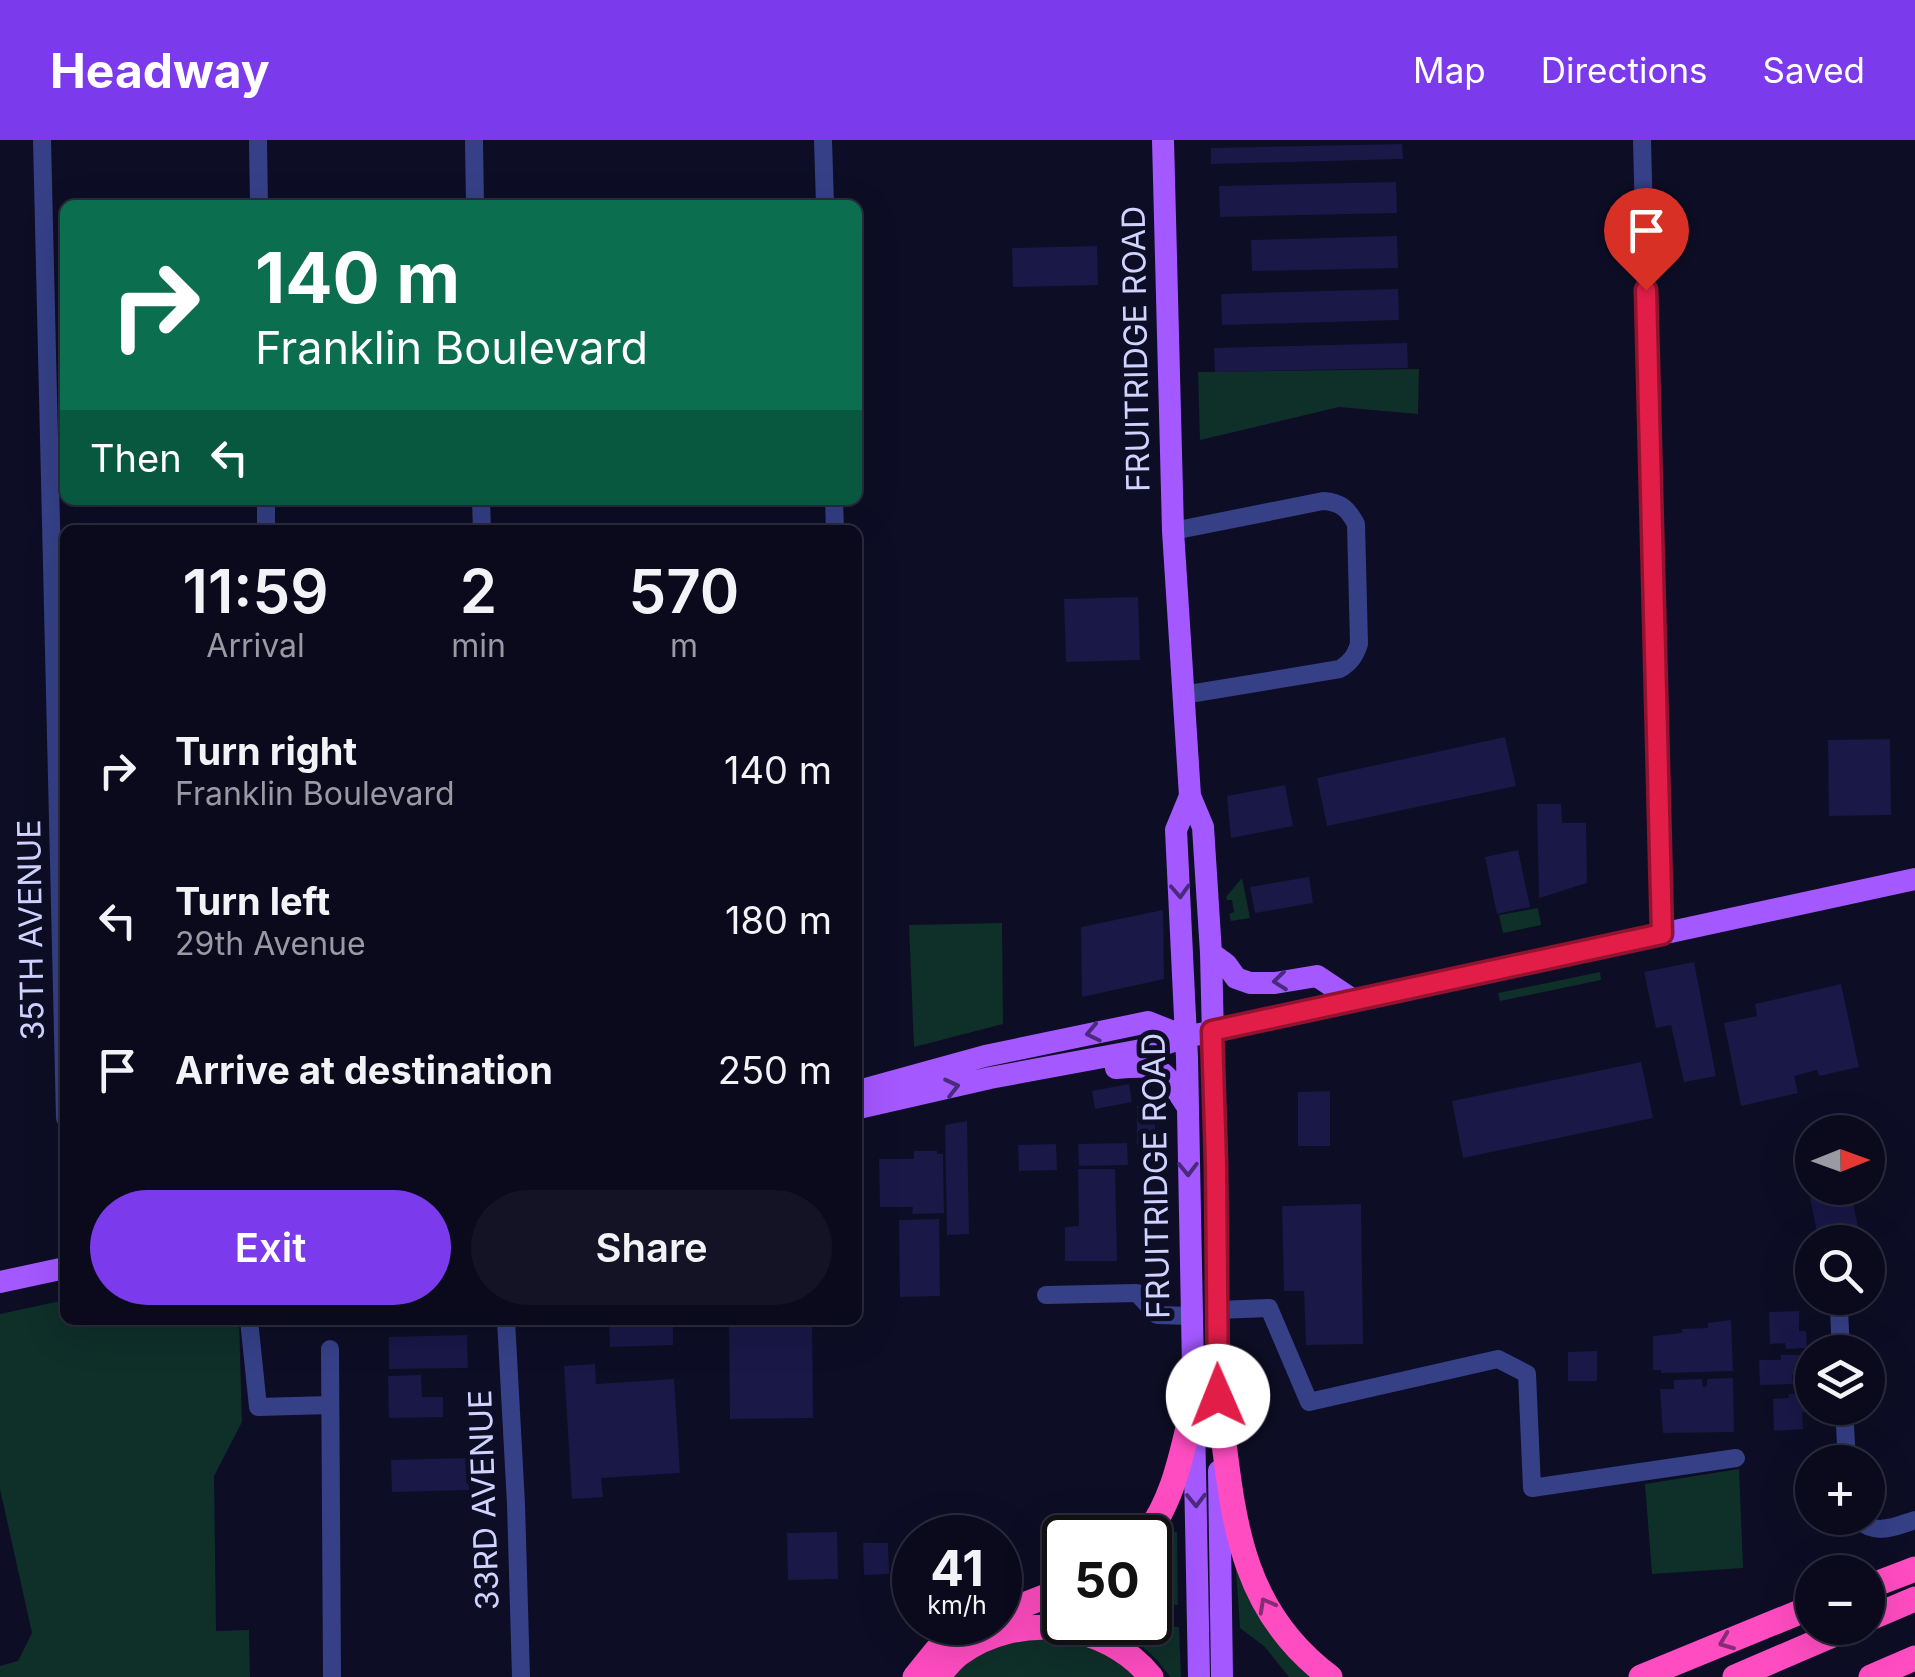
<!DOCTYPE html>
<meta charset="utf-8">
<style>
body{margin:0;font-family:Inter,sans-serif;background:#131325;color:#f1f3f6;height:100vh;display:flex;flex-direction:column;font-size:38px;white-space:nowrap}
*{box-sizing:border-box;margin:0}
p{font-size:32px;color:#999aa3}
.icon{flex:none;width:55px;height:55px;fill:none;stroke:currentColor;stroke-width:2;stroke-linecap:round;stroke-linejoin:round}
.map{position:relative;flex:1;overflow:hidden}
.panel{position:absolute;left:60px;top:385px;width:802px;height:800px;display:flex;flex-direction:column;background:#0a0a1c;border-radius:15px;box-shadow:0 10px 40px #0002,0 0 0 2px #2a2b3b}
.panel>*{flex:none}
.top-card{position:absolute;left:60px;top:60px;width:802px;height:305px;border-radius:15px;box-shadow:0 10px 40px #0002,0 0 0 2px #2a2b3b;background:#0b6e4f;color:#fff;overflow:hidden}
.needle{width:65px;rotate:89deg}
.fabs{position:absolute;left:1795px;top:975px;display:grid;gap:20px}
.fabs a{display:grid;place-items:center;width:90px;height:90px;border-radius:50%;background:#0a0a1c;box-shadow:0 10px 40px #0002,0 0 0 2px #2a2b3b;font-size:50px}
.speed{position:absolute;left:892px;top:1375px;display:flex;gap:20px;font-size:50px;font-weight:700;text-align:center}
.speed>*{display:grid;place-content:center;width:130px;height:130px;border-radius:50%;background:#0a0a1c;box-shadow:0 10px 40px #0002,0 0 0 2px #2a2b3b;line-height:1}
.speed small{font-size:25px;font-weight:400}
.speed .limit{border:5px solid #111;border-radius:15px;background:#fff;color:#111}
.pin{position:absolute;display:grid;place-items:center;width:85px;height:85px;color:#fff;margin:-102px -42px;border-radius:50% 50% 50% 0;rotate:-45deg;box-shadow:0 0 10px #0007}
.pin .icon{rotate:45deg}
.me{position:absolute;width:110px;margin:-55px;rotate:359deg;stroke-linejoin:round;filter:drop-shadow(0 0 8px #0008)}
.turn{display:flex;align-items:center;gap:35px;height:210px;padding:0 30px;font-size:45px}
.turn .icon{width:130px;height:130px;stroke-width:2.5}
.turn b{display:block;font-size:70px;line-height:85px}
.then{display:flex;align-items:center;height:95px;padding:0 30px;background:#0003;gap:20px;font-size:38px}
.eta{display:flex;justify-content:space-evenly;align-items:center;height:170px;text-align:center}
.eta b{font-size:60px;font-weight:600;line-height:70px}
.cta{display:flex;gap:20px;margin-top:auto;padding:20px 30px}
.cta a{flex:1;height:115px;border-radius:60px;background:#7c3aed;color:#fff;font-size:40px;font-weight:600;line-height:115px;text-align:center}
.cta a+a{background:#131325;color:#f1f3f6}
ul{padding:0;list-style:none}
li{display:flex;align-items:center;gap:30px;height:150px;padding:0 30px}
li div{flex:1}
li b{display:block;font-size:38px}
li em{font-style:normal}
header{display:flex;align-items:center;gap:60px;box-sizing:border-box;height:140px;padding:0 50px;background:#7c3aed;color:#fff}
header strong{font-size:48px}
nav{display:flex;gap:55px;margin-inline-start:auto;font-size:35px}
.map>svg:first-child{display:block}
.green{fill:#0f2f29}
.building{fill:#191847}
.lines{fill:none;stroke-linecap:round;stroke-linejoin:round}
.minor{stroke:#354087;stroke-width:18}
.major{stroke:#a458ff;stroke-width:22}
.highway{stroke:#ff4cc1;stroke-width:25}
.oneway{stroke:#492b7c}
.oneway2{stroke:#862c73}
.route-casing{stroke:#92132f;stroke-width:25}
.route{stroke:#e11d48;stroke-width:18}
.labels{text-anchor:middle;stroke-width:10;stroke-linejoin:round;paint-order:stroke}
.street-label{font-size:32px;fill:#d1d3ff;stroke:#0d0d25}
</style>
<header>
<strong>Headway</strong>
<nav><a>Map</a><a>Directions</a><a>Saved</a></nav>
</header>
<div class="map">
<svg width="1915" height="1537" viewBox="0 0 1915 1537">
<rect width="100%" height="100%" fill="#0d0d25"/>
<path class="green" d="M1419,229l-1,45 -79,-7 -139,33 -2,-68z
M1242,738l8,40 -19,3 -2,-7 5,-2 -2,-12h-5l-1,-3z
M1538,768l3,17 -38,8 -4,-18z
M1002,783l1,101 -89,23 -5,-122z
M1600,832l1,8 -101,21 -2,-8z
M65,1160v20h174l3,102 -28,54 2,155 33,-1 1,47h-250v-11l18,-5 14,-28 -32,-144v-175z
M1739,1329l4,99 -91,6 -7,-90z
M1163,1392h14l1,73 -28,-3v-54z
M1235,1416l86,121h-32l-24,-30 -25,-19z
M1116,1483l63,4 2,50h-11c-15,-22 -31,-35 -55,-48z
M1062,1498l42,13 36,26h-195l52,-35z"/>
<path class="building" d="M1402,4l1,15 -192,5v-16z
M1396,42l1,31 -177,4 -1,-31z
M1397,96l1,32 -146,3 -1,-31z
M1097,106l1,39 -85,2 -1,-39z
M1398,149l1,31 -177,5 -1,-31z
M1407,203l1,25 -193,4 -1,-24z
M1138,457l2,63 -74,2 -2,-63z
M1505,597l11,49 -189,40 -10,-48z
M1890,599l1,76 -62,1 -1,-76z
M1285,645l8,41 -62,12 -4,-42z
M1537,664h24l1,19h24l1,60 -48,15z
M1518,710l12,57 -33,7 -12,-57z
M1309,737l4,26 -58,10 -5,-26z
M1163,770l1,69 -82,18 -1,-70z
M1694,822l22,114 -32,6 -13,-57 -15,3 -12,-56z
M1841,844l18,83 -40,9 -2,-6 -23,6 4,17 -57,13 -17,-83 33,-7 -2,-12z
M1641,922l12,56 -190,40 -11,-57z
M1129,944l3,18 -37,7 -3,-18z
M1330,951v55h-32v-54z
M1137,966h18v37l-18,1z
M967,981l2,113 -22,1 -2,-110z
M1127,1003l1,22 -49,1 -1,-22z
M1056,1004l1,26 -38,1 -1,-26z
M914,1011h23v3h6l1,59 -32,1 1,-7h-33l-1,-48h35z
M1078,1029h37l2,92h-52v-34l14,-1z
M1817,1048h33l11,54h-42l-10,-50 9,-1z
M1361,1064l2,140 -57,1 -2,-54h-20l-2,-85z
M939,1079l1,77 -40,1 -1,-77z
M1799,1171v20h7l1,17 -21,1 -1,-6 -15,1 -1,-32z
M389,1180h75v3l-75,1z
M609,1180h64v25l-63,2z
M729,1180h83l1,98 -83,1z
M1731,1180l2,51 -72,2v-3h-8v-34l29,-3v-4l26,-1v-5z
M467,1195l1,33 -79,1v-32z
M1597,1211v30h-29v-29z
M1781,1215h26l1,20h-16l1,9 -33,1 -1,-25h22z
M595,1224l1,20 78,-5 6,94 -79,5 2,19 -31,2 -8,-133z
M421,1235l1,22h21v20l-54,1 -1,-42z
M1733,1238l1,54 -71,1 -3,-44h14v-9l28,-1 1,8 4,-1v-7z
M1809,1253l1,19h-8l1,17 -29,2 -1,-32 16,-1 -1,-4z
M468,1318l1,32 -77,2 -1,-32z
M837,1392l1,47 -50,1 -1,-47z
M863,1403h25l1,31 -25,1z"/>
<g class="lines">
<path class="minor" d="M42,0l23,978
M258,0l1,65
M474,0l1,65
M823,0l2,65
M1642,0l20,794
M266,360v30
M481,360l1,30
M834,360l1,30
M1173,391l150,-30c18,1 25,8 33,23l3,120c-4,12 -8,18 -19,25l-157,26
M1046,1155l91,-2 20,22 35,1
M1217,1170l52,-2 40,94 189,-43 29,15 5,114 204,-30
M1839,1170l2,42
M249,1180l9,87 72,-2
M506,1180l10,184 5,173
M330,1209l2,328
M1844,1268l3,54
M1855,1378c21,18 36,10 60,2"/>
<path class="major" d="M1163,0l10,391 17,265 13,31 8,126 5,211 2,250
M1190,656l-14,34 11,228 12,619
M1211,813l15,11 10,14 14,5h25l42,-7 36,24
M1116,928c47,-4 46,0 71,38
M858,951l127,-35 163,-34 38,15
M858,965l5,2 127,-29 162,-30 34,-11 729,-158
M0,1142l65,-14
M1219,1331l3,206"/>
<path class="highway" d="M1218,1256c15,109 15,209 112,281
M1144,1398c31,-39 38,-88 50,-135
M1868,1447l47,-18
M1000,1474l65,-25
M1868,1479l47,-20
M915,1537l21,-26 42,-29
M937,1537c7,-7 14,-17 22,-23 58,-43 147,-33 192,23
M1641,1537l171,-70
M1735,1537l114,-49
M1871,1537l44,-19"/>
</g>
<defs><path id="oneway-chevron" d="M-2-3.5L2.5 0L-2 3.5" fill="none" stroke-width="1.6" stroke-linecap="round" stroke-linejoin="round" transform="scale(2.5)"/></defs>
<g class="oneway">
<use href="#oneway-chevron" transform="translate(1180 751) rotate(87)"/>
<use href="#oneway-chevron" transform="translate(1280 841) rotate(174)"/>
<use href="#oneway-chevron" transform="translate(1093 893) rotate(168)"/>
<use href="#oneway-chevron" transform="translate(952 947) rotate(-13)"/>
<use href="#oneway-chevron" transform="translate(1188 1029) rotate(89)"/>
<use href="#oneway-chevron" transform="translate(1196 1360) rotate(89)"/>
</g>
<g class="oneway2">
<use href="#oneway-chevron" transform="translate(1266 1465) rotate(-119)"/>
<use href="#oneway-chevron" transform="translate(1726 1502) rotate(158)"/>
</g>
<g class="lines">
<defs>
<path id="route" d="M1218,1256l-2,-232 -4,-133 450,-97 -16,-644"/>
</defs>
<use href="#route" class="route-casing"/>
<use href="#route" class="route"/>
</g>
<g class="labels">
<g class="street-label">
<text transform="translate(1136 209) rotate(-91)" y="11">FRUITRIDGE ROAD</text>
<text transform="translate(31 790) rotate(-91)" y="11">35TH AVENUE</text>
<text transform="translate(1156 1036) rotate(-91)" y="11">FRUITRIDGE ROAD</text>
<text transform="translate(484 1360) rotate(-92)" y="11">33RD AVENUE</text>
</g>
</g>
</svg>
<div class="fabs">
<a><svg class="needle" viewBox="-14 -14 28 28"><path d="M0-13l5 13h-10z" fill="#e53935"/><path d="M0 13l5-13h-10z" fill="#999aa3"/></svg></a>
<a><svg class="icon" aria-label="search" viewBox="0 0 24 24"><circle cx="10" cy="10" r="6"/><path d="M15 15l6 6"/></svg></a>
<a><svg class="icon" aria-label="layers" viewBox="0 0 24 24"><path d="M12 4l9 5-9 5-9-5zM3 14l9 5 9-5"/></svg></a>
<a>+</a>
<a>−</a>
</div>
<div class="speed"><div>41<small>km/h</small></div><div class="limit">50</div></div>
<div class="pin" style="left:1646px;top:150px;background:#d93025"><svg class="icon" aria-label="arrive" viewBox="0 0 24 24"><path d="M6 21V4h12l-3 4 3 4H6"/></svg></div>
<svg class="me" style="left:1218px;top:1256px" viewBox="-20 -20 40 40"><circle r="19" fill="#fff"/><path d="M0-13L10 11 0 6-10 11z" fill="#e11d48"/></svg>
<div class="top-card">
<div class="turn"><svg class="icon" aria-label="right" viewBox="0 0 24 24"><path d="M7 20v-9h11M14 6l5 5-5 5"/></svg><div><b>140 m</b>Franklin Boulevard</div></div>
<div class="then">Then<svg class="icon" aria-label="left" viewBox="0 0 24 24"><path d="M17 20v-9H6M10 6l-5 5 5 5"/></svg></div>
</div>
<section class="panel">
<div class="eta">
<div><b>11:59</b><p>Arrival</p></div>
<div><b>2</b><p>min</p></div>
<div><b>570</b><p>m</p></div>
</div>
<ul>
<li><svg class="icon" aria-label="right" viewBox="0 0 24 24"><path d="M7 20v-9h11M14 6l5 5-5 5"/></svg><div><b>Turn right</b><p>Franklin Boulevard</p></div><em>140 m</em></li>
<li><svg class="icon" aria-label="left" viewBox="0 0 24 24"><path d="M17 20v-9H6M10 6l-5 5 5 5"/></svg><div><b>Turn left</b><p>29th Avenue</p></div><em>180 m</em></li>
<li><svg class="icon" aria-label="arrive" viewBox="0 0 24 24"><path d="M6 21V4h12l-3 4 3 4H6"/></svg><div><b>Arrive at destination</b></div><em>250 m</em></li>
</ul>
<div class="cta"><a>Exit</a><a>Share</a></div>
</section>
</div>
